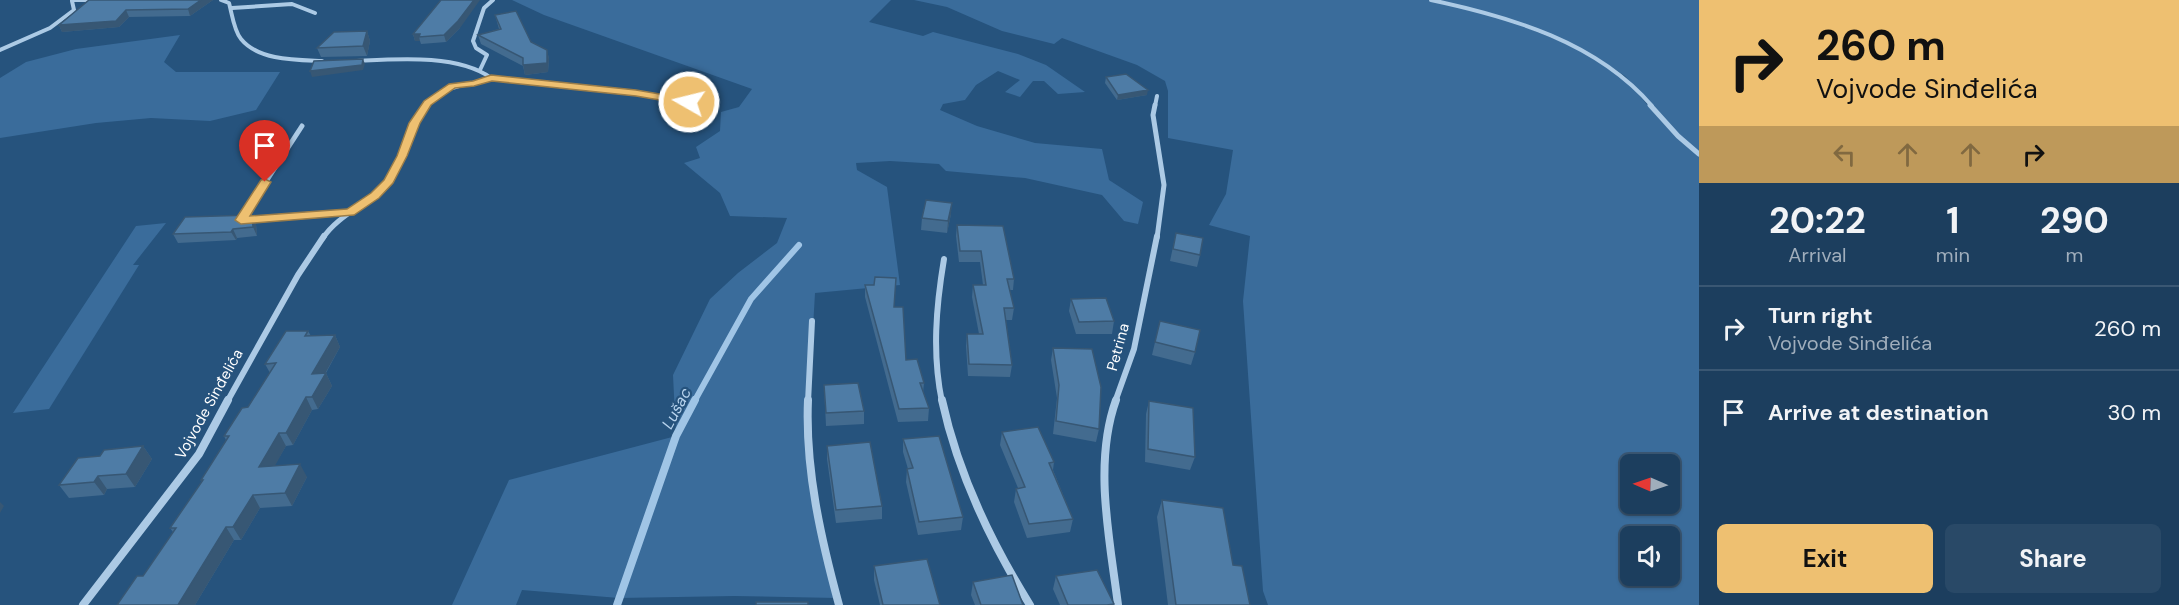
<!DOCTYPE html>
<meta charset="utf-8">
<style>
body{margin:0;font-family:"DM Sans",sans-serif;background:#294967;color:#f1f3f6;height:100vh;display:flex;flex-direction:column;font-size:22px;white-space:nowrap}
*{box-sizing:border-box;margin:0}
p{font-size:20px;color:#a0aebc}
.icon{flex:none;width:33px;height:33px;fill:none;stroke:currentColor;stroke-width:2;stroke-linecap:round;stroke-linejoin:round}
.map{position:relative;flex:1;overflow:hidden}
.side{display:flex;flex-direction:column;background:#1c3e5e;width:480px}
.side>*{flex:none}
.banner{background:#eec071;color:#111;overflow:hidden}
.needle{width:39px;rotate:272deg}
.buttons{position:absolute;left:1620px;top:454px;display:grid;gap:12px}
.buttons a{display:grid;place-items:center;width:60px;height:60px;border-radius:9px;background:#1c3e5e;box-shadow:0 2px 4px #0004,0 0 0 2px #3a5773;font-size:30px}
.pin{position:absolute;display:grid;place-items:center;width:51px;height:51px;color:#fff;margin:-62px -26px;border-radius:50% 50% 50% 0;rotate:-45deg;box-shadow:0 0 6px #0007}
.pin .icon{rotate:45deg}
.me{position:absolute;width:66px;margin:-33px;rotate:278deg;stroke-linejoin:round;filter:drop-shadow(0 0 4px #0008)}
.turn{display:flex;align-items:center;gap:21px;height:126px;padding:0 18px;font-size:27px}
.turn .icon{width:78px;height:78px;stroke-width:2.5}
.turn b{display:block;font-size:42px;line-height:51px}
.lanes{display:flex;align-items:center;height:57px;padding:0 18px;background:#0003;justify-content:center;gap:30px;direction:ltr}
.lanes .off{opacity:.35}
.eta{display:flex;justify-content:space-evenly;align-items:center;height:102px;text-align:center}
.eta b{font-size:36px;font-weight:700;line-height:42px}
.primary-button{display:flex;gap:12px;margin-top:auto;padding:12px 18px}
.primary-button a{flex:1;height:69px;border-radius:9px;background:#eec071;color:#111;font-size:24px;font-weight:700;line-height:69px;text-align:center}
.primary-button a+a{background:#294967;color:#f1f3f6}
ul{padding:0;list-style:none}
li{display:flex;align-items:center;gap:18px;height:84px;padding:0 18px;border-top:2px solid #3a5773}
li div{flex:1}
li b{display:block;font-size:22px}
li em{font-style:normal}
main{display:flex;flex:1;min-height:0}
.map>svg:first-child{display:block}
.green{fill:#3a6c9b;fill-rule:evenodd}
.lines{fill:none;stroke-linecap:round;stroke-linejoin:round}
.stream-far1{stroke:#a0c5e6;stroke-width:6}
.stream{stroke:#a0c5e6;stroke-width:8}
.street-far3{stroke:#accae5;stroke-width:4}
.street-far2{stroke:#accae5;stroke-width:5}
.street-far1{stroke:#accae5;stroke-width:6}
.street{stroke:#accae5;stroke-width:8}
.wall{fill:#436b8f}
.shaded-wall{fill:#375774}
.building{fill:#4e7ca6;stroke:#375774;stroke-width:1.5}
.route{fill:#eec071;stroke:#9b7d49;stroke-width:1.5}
.labels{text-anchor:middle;stroke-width:4.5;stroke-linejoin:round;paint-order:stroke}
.street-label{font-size:15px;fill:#fff;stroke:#26537d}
.water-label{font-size:16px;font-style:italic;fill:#b7d3ed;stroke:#26537d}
</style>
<main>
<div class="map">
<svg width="1699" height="605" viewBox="0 0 1699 605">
<rect width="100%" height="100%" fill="#26537d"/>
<path class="green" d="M512,0h379l-22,22 54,14 10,-4 85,22 28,11 39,27 -27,2 -14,-13h-11l-13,16 -15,-5 15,-12 -22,-9 -22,14 -11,15 -22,4 -3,6 37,16 58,17 67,6 7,31 34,22 -5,22 -14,-3 -22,-26 -77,-17 -79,-7 -7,-7 -49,-3 -34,2 1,7 30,17 13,98 -85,8 -8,139 17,117 13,49 -103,-2 -115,2 -97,-8 -6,15h-64l57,-125 167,-44 -3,-61 37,-76 28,-26 39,-30 10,-25 -57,-2 -10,-23 -36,-30 16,-5 -4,-11 24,-16 1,-19 18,-5 13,-18 -208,-74z
M914,0h514c52,9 156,42 194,77 16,15 28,32 43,48 10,11 23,20 34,30v450h-431l-5,-14 -20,-290 7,-65 -41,-11 17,-31 7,-44 -65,-12v-47l-3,-10 -28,-16 -75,-27 -8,6 -52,-13 -55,-24zM1630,465h40v39h-40zM1630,537h40v39h-40z
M1434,0h265v152l-28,-25 -46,-51 -33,-22 -85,-34z
M180,35l-16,27 12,10h104l-24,38 -46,11 -59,-3 -55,5 -96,15v-60l26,-16 50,-13z
M166,223l-33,42h6l-90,144 -36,4 123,-187z"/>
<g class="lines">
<path class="stream-far1" d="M694,402l57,-103 48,-54"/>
<path class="stream" d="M617,605l59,-169 19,-36"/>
<path class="street-far3" d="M73,0h17
M221,0l8,3c3,11 5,28 12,36 18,22 56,21 81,22
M1431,0c80,17 166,42 221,106
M232,8l60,-4 23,9
M0,50l50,-22 24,-18 -2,-9
M357,61c40,-2 101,-7 134,17
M480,70l7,-15 -11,-7 -3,-7 11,-33 9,-8
M425,106c16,-21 43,-20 66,-28l145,15 53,9
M1155,106l2,-10"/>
<path class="street-far2" d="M1155,105l-2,10 11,70 -7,53
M1650,105l28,31 21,18
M302,126l-61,94 108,-8
M323,238c16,-24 45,-33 63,-54 19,-21 25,-55 40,-79"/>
<path class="street-far1" d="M227,402l71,-127 26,-39
M808,402l4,-81
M942,402c-10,-48 -6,-95 2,-143
M1115,402l19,-53 23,-113"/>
<path class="street" d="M808,400c-3,69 13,139 31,205
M942,400c16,74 48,141 88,205
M1116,400c-23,64 -6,140 2,205
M83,605l116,-151 29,-54"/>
</g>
<path class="wall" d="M89,0h124l-23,16 -61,1 -10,10 -57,5 -3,-7z
M495,15l36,27 16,8 2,9 -1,13 -23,3 -2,-9 -42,-22 -3,-9 21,-6z
M460,28l-14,14 -25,2 -1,-3h-5l-2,-7z
M367,31l3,10 -3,15 -46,1 -4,-9z
M1106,77l41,18 -30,5 -12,-17z
M951,214l-4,19 -26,-3 1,-12z
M256,224l1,12 -20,2 -1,2 -58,3 -5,-9z
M957,225l57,54 -1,11h-4l5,18 -2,12h-6l6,45 -2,12 -42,-1 -2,-30 1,-12h12l-7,-37 1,-12h10l-3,-23h-21l-3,-26z
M1176,233l24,22 -3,12 -27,-6z
M865,285l30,22 11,53 18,23 -1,10 6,15 -1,13 -30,1 -33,-125z
M1071,299l43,22 -2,13h-36l-7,-23z
M1160,321l35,31 -4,13 -39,-10z
M308,331l3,5 24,-1 5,12 -14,26 6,13 -14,23 -6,1 -19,35 -7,1 -12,20 33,11 -15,29 -32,2 -19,32h-7l-39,65h-78l26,-29 30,-44 -3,-4 32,-47 -1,-1 25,-40 -2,-4 24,-29 22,-34 -5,-9z
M1053,348l46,81 -3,13 -43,-8 4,-36 -6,-38z
M824,385l40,26v13l-38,2z
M1149,401l46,56 -5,13 -45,-8 1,-48z
M1002,432l52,30 -1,8 20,49 -3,13 -43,6 -13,-36 2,-13 2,-1 -18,-43z
M903,439l60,78 -2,13 -43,5 -12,-53 1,-13h1l-5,-17z
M143,446l9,13 -17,28 -28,2 -3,6 -35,3 -10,-13 41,-29z
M827,446l55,60v13l-46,4 -9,-64z
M1162,500l71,65 17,40h-82l-11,-88z
M874,566l66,39h-60l-6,-25z
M1056,576l58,28 -1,1h-53l-7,-16z
M973,582l50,23h-48l-4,-10z"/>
<path class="shaded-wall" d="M201,0h12l-23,16 -2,-7z
M474,0h6l-20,28 -14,14 -2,-7z
M126,10l3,7 -10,10 -57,5 -3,-7z
M367,31l3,10 -3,15 -4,-10z
M413,34h7l-1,3 1,4h-5z
M547,50l2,9 -1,13 -23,3 -2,-10z
M363,59l2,5 -2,6 -51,7 -2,-6z
M1148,90l-1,5 -30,5 1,-5z
M952,203l-1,11 -4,19 1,-12z
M252,215l4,9 1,12 -4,-9z
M233,229l4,9 -1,2 -5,-8z
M335,335l5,12 -22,39 -6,-12z
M326,373l6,13 -14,23 -6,-12z
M306,397l6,13 -19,35 -7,-12z
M279,433l7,13 -19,34 -8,-13z
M143,446l9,13 -17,28 -9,-13z
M300,464l7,13 -15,29 -7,-13z
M98,476l9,13 -3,6 -10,-13z
M253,495l7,13 -19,32 -8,-13z
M0,502l4,4 -4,7z
M226,527l8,13 -39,65h-17z"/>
<path class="building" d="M89,0h112l-13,9 -62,1 -10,11 -57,4z
M441,0h33l-16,21 -14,14 -25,2 1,-3h-7z
M516,11l15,31 16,8v13l-24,2v-7l-45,-23 23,-6 -6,-14z
M367,31l-4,15 -46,2 17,-16z
M363,59l-1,6 -52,6 4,-10z
M1126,74l22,16 -30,5 -12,-18z
M926,200l26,3 -4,18 -26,-3z
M252,215l1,12 -20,2 -2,3 -58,2 12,-17z
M957,225l46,1 11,53h-7l7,29h-10l8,57 -43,-1 -2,-30h16l-10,-49h13l-5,-34h-21z
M1176,233l27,5 -3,17 -27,-6z
M875,277l21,1 -2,29h9l3,53 11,-1 7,24h-4l9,25 -30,1 -34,-124h9z
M1106,298l8,23 -35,1 -8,-23z
M1160,321l40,9 -5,22 -40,-10z
M286,331h22l-3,5 30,-1 -23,39 14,-1 -14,24h-6l-20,36h-7l-20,34 41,-3 -15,29 -32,2 -20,32h-7l-48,78h-61l20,-29h6l33,-48h-6l33,-48h-2l28,-44h-5l18,-28 6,-1 28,-44 -11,1z
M1053,348l39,1 9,38 -2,42 -43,-8 3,-36z
M858,383l6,28 -38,2 -2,-28z
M1149,401l44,7 2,49 -47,-8z
M1038,427l16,35 -5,1 24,56 -44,5 -13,-35 9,-2 -23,-55z
M939,436l24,81 -44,5 -12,-53 6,-1 -10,-29z
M870,442l12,64 -46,4 -9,-64z
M143,446l-17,28 -28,2 -4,6 -35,3 19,-27 22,-2 4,-6z
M1162,500l61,8 10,57 9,1 8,39h-74z
M927,559l13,46h-57l-9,-39z
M1097,570l17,34 -7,1h-39l-12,-29z
M1012,575l11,30h-42l-8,-23z
M756,602h52v3h-52z"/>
<path class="route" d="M491,75l145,15 53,9 5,3 -5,3 -53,-9 -144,-15 -18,5 -19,2 -24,17 -11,18 -13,33 -14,27 -14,15 -25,17 -113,9 -6,-4 26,-40 4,-1 6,3 -21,34 97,-7 24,-16 13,-13 13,-24 12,-33 15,-22 25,-17 24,-3z"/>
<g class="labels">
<g class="street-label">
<text transform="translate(1118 347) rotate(-75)" y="5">Petrina</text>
<text transform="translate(209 404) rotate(-61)" y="5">Vojvode Sinđelića</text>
</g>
<g class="water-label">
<text transform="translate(676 408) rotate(-62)" y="6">Lušac</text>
</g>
</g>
</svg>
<div class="buttons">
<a><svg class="needle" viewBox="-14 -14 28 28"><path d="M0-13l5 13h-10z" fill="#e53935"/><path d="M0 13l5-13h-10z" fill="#a0aebc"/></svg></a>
<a><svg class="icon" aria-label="sound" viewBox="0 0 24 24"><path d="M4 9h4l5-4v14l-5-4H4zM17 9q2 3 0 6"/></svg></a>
</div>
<div class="pin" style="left:265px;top:182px;background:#d93025"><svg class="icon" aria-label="arrive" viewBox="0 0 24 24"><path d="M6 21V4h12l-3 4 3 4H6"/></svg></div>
<svg class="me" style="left:689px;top:102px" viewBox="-20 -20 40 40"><circle r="17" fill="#eec071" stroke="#fff" stroke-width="3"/><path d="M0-11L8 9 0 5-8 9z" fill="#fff"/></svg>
</div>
<section class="side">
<div class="banner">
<div class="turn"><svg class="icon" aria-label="right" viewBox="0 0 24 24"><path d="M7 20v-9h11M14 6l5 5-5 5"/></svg><div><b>260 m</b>Vojvode Sinđelića</div></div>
<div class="lanes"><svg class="icon off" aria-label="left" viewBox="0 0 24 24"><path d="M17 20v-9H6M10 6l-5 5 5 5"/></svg><svg class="icon off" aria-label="ahead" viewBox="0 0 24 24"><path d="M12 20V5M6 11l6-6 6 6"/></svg><svg class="icon off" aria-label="ahead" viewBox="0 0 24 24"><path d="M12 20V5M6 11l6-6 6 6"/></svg><svg class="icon" aria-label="right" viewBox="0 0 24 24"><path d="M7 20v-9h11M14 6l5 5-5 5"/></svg></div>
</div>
<div class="eta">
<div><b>20:22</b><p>Arrival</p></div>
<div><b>1</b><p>min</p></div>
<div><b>290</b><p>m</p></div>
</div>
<ul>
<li><svg class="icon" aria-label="right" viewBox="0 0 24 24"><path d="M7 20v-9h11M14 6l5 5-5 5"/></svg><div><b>Turn right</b><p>Vojvode Sinđelića</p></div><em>260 m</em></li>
<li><svg class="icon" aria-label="arrive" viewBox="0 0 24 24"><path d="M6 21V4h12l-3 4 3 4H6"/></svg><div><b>Arrive at destination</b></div><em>30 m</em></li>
</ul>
<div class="primary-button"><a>Exit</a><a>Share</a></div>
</section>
</main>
